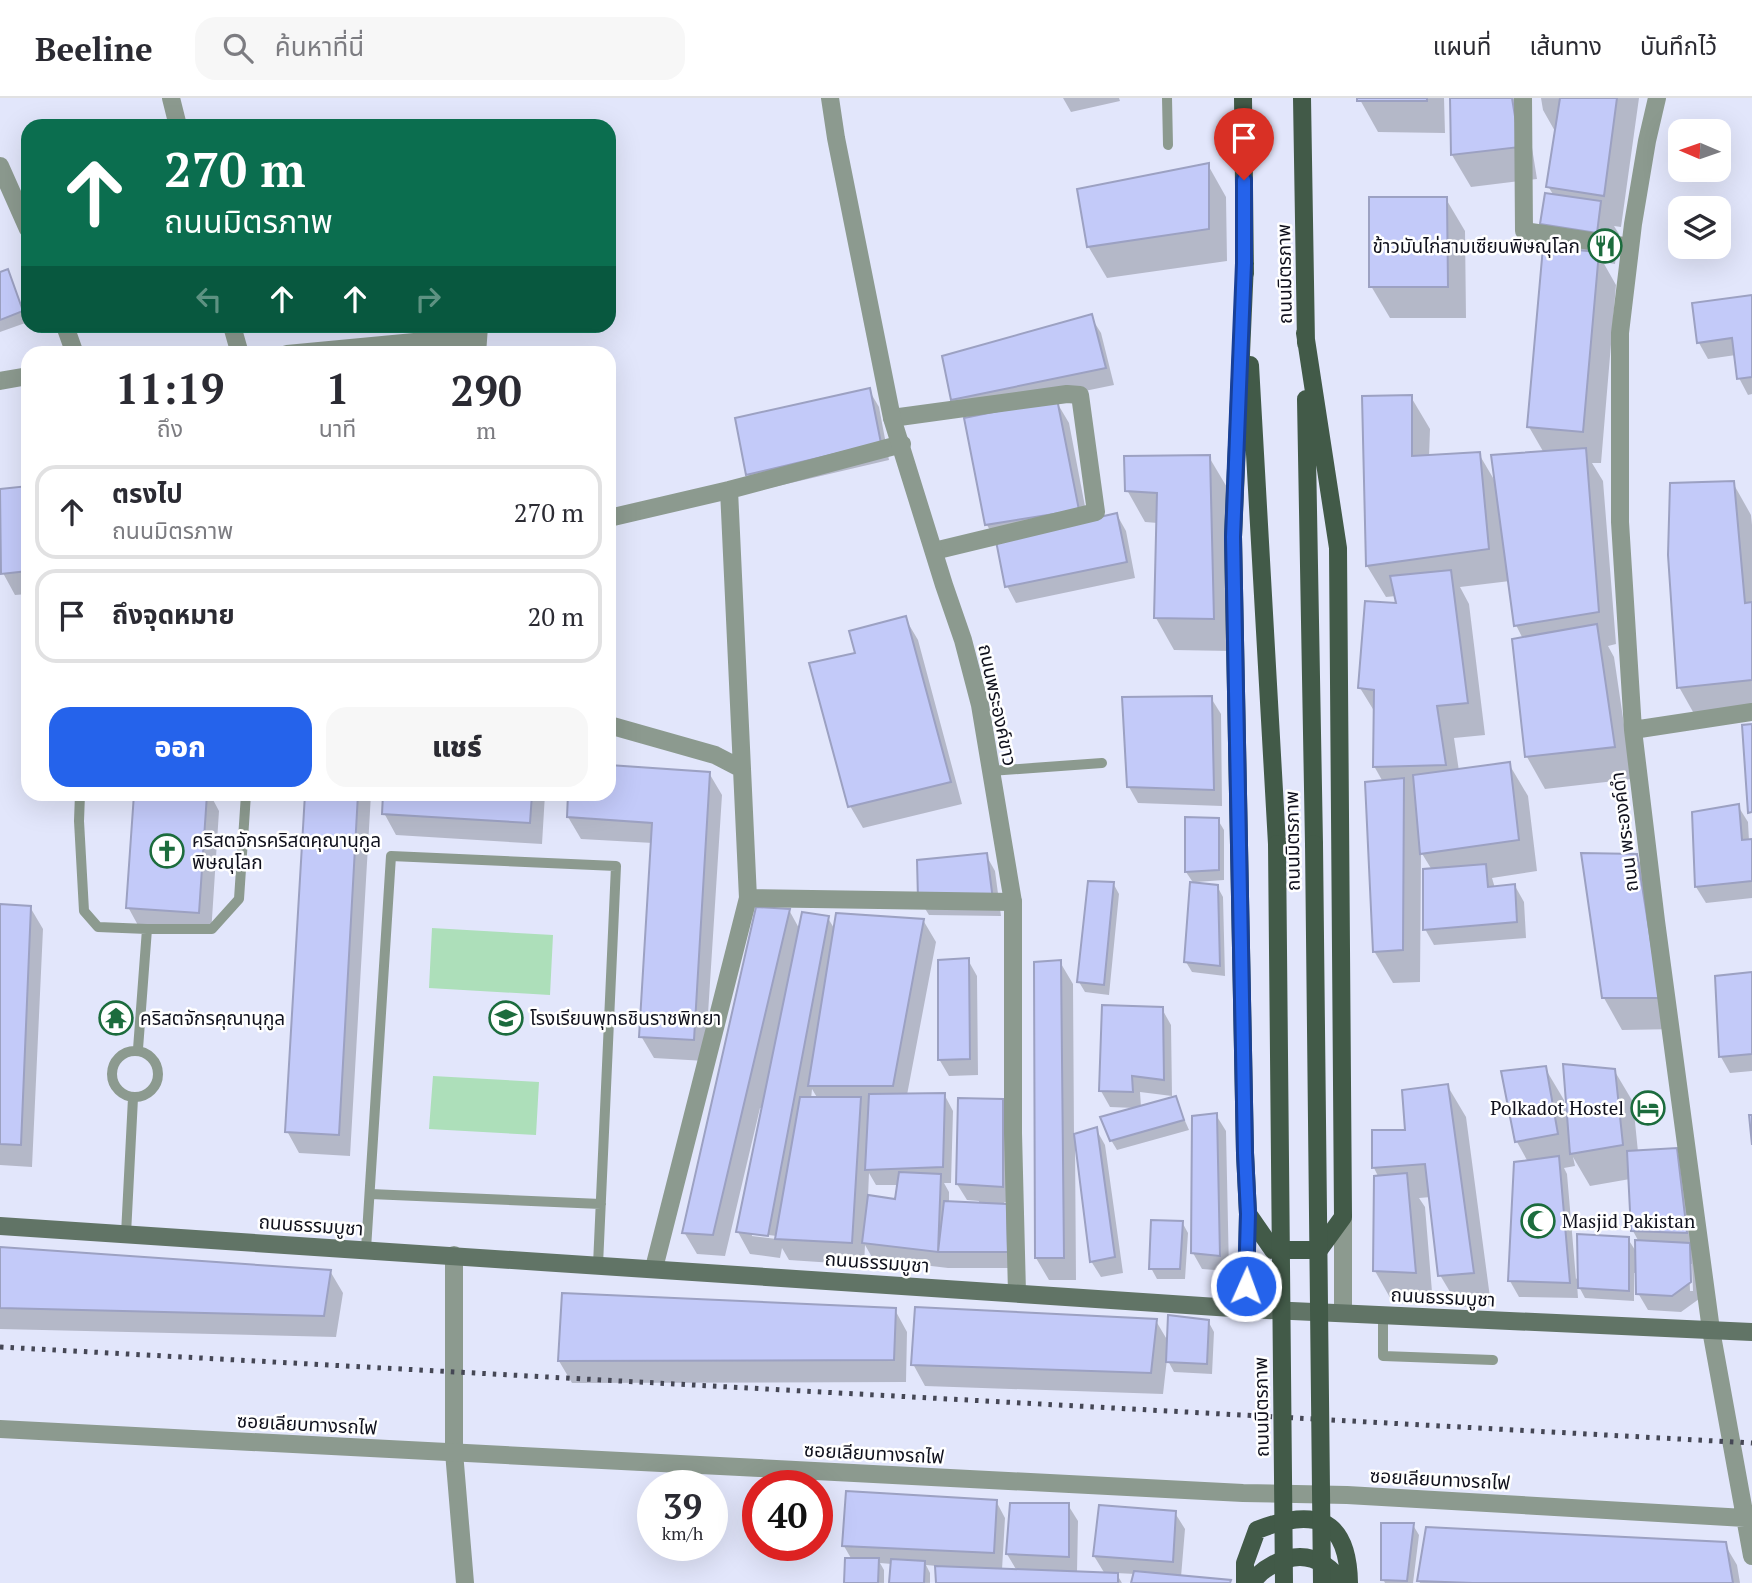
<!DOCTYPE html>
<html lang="th">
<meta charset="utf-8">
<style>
body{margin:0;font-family:"PT Serif","Noto Sans Thai",serif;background:#f7f7f7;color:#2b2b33;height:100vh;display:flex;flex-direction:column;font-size:26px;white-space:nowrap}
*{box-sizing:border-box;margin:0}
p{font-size:23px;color:#7c7c81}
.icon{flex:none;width:38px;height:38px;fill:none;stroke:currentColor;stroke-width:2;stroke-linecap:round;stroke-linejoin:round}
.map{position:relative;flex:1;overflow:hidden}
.details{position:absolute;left:21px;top:248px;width:595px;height:455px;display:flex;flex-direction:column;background:#fff;border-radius:21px;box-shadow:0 7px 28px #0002}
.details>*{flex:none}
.top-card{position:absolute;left:21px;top:21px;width:595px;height:214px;border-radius:21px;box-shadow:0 7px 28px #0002;background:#0b6e4f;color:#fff;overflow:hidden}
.needle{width:46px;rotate:272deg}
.tools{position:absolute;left:1668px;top:21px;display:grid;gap:14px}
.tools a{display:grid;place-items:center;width:63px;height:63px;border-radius:14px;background:#fff;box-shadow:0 7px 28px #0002;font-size:35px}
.speed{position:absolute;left:637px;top:1372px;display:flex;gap:14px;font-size:35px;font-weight:700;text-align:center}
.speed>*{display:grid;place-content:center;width:91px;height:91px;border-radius:50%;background:#fff;box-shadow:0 7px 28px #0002;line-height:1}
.speed small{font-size:18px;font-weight:400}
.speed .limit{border:10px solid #d22;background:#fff;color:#111}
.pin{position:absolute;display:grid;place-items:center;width:60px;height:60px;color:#fff;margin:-72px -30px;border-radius:50% 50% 50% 0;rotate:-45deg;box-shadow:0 0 7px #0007}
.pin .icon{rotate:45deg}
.me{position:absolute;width:77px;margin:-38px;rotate:2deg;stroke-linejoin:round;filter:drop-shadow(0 0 5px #0008)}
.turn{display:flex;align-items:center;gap:24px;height:147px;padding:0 28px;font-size:32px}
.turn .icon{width:91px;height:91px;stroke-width:2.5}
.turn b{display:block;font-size:49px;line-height:60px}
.lanes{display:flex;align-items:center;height:66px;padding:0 28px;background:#0003;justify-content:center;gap:35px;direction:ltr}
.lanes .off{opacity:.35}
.eta{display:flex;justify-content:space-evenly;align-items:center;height:119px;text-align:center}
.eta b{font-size:42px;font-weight:800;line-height:49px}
.button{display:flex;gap:14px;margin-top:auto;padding:14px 28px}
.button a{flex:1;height:80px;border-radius:21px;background:#2563eb;color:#fff;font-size:28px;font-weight:800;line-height:80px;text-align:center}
.button a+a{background:#f7f7f7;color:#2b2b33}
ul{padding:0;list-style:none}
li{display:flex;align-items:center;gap:21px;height:94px;margin:0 14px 10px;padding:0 14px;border:4px solid #e1e1e2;border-radius:21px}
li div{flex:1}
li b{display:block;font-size:26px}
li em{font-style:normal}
header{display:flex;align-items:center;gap:42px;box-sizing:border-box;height:98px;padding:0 35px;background:#fff;border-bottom:2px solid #e1e1e2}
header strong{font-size:33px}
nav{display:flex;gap:38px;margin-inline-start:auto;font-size:24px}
.search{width:490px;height:63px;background:#f7f7f7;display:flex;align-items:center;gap:18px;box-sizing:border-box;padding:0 24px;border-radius:21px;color:#7c7c81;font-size:26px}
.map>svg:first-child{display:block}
.green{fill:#addfba}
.shadow{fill:#0003;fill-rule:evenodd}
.building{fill:#c3caf9;stroke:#9ca1c2;stroke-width:2}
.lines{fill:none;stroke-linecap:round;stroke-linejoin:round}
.service{stroke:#8c9a8f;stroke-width:10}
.minor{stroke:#8c9a8f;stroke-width:18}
.tertiary{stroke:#8c9a8f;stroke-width:18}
.secondary{stroke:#617466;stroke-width:18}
.primary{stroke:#425a48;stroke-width:18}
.rail{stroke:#454755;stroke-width:5;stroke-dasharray:3.5 7;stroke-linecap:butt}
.primary-bridge{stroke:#425a48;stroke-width:18}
.route-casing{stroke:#184099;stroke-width:18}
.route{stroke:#2563eb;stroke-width:12}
.labels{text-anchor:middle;stroke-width:5;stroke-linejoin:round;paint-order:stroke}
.poi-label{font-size:19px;fill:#10111d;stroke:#fff;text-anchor:start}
.street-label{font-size:19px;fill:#10111d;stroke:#fff}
</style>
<header>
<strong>Beeline</strong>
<div class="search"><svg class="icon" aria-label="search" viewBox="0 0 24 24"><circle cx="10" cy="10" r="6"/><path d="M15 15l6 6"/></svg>ค้นหาที่นี่</div>
<nav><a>แผนที่</a><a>เส้นทาง</a><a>บันทึกไว้</a></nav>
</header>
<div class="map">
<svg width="1752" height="1485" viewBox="0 0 1752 1485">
<rect width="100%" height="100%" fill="#e2e6fb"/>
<path class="green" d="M432,830l121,7 -3,60 -121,-7z
M433,978l106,6 -3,53 -107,-6z"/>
<path class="shadow" d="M1063,0h56l1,3 -49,11z
M1359,0h85l1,35 -67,-1z
M1451,0h73l13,81 -66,8 -19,-32z
M1541,0h98l-18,129 -7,-1 5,8 -4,30 -12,-2 13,23 -15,178h-9l11,18 13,163 -8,2 6,11 18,122 -87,10 -18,-32 -13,-117 9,-1 -7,-14 -6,-44 -50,6 9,17 16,131 -31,3 5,33 50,-7 19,32 9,75 -45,7 3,10 20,-2 9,16 2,36 -92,7 -9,-16 7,-59 -11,-18 -1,130 -27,1 -19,-32 9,-169 -9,-16 2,-52 -16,-26 38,-84 -2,-8 -10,1 -19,-31 44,-169 19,32 -1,28 50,-3 17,29 48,-30 -15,-26 28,-177 -15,-26 12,-28 -6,-10 8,-53 -13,-23z
M1208,67l18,32 1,64 -120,17 -19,-32z
M1446,101l19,32 1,87h-76l-19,-32z
M7,174l21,50 -28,10v-58z
M1752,199v97l-4,1 -9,-17 -3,-23 -28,4 -9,-16z
M1091,219l10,16 13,52 -152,31 -10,-16 -8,-42z
M869,292l10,17 10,53 -132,31 -9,-16 -11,-56z
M1056,303l13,22 19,99 29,-7 9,16 9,47 -119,25 -9,-17 -9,-42 -11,-19z
M1209,359l19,32 4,162 -58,-1 -18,-32 2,-95 -13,-1 -18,-32z
M1733,385l18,32 1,10v189l-55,5 -18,-32z
M28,389v107l-13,1 -12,-22 -3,-24v-58z
M905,520l13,22 44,164 -99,24 -13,-22 7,-151z
M1211,600l10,16 1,92 -84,-3 -9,-16z
M609,669l100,6 13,22 -17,266 -51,-3 -13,-22 12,-193 -72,-4 -13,-22 41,-23z
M135,696h75l9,17 -8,123 -71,-5 -12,-22z
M307,696h64l-21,362 -51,-3 -12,-22z
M385,696h160l-3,50 -146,-9 -12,-22z
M1738,708l10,16 1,19h3v57l-46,5 -10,-16z
M1218,722l6,10v50l-28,2v2l21,2 6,11 2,79 -33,-4 -6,-10 8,-78 -8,-12z
M986,757l9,16 6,45 -72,-1 -10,-16z
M1636,758l19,32 22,141 -55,1 -18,-32z
M1113,785l6,11 -10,101 -24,-3 -6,-10z
M0,808l30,1 13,22 -11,238 -32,-2z
M789,812l11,20 28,-12 7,12 88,-10 13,22 -29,153 37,-1 9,17 -2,72h-7l5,9v11l30,1v-3l-12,-1 -10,-16 45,-84 10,17 -1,86 -7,-1 12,20v46h-68l-75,-9 -8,-14 -1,20 -75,-5 -7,-12 -2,10 -30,-4 -12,-22 25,-123 -3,-1 -35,148 -28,-2 -13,-22zM812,991l6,10h-7zM869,1075l7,12h23l-2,15 -29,-3zM752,1135l25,3v3l-25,-3z
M968,862l9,16 1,99 -29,1 -10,-17z
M1060,864l13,22 1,152 22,-7 9,16 18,128 -22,4 -10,-16 -14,-118h-2l1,137h-27l-13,-22z
M1752,876v97l-22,2 -9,-16z
M1162,911l9,16 1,71 -32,-4 1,15 34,-9 14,32 -72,20 -6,-10 24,-32 -25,-1 -9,-16z
M1545,970l19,32 2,14 48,-44 19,32 5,50 38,-2 19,32 4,117 -18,13 -33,-2 -10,-17v-20h-4v28l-49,-3 -8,-15 1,15 -59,-1 -9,-16 18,-119 -11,-20 -13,-70zM1573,1059l17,29 40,-7 3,52 6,11 -2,11 -9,-14 -52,40 -9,-105 -3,-6 11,-2zM1689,1166h3l1,27h-3z
M1447,987l19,32 25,188 -32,2 -19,-32 -9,-78 -12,1 6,9 8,97 -40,-1 -18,-32 4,-93 -5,-10z
M1216,1017l10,16 3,140 -27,-2 -9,-16z
M1182,1124l6,11 -3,46h-28l-6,-11z
M0,1151l330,22 13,22 -7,44 -336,-8z
M895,1212l12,22 -1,50 -334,1 -13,-22z
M1156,1223l13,22 39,-22 6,11 -2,42 -38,-2 -7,-13 -4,35 -238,-8 -12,-22z
M996,1403l9,17 -3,52 15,1 -10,-17 61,-49 10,16 -1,52 28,1 -11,-18 81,-43 10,16 -4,48 50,6h-98l2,-9 -19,-1 6,10h-184l-1,-17 -11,-1 4,8v10h-39l1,-19 -12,-1 4,7v13h-38l6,-23 -8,-14z
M1413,1427l6,10 -6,48h-28l-2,-4z
M1724,1445l13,22 3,18h-320l-1,-3z"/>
<path class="building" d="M1357,0h70v3h-70z
M1450,0h62l8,49 -69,8z
M1560,0h57l-13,98 -58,-9z
M1209,65v66l-122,18 -10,-58z
M1545,95l56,8 -4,32 -57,-9z
M1369,99h78l1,90h-79z
M1543,149l56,5 -16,180 -56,-5z
M8,171l15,42 -23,9v-48z
M1752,197v82l-15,2 -5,-41 -35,5 -5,-40z
M1092,216l14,54 -155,32 -9,-44z
M870,290l11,55 -135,32 -11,-57z
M1412,297v61l68,-4 9,97 -123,17 -4,-170z
M1057,301l22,111 -94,15 -21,-107z
M1586,350l13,164 -85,14 -23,-171z
M1210,357l4,164 -60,-1 3,-125 -32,-2 -1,-35z
M1734,383l11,122 7,-1v78l-75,8 -9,-133 2,-72z
M28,388v85l-27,3 -1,-85z
M1117,415l10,49 -122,25 -9,-46z
M1451,472l17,133 -31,3 9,59 -73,2 1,-77 -16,-2 7,-87 31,2 -6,-27z
M906,518l45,166 -103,25 -39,-144 46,-10 -6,-22z
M1597,526l18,123 -90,10 -13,-118z
M1212,598l2,94 -87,-3 -5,-90z
M1752,626v88l-4,1 -6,-88z
M1510,664l9,78 -99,14 -7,-79z
M609,667l101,7 -16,268 -55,-3 13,-214 -85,-6 1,-23h41z
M1404,680l-1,172 -30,2 -8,-170z
M134,696h73l-8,119 -73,-5z
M305,696h53l-19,341 -54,-3z
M383,696h149l-2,29 -148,-9z
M383,696h149l-2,29 -148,-9z
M1739,706l3,36 10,-1v42l-57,6 -3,-75z
M1185,719l34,1v52l-34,2z
M987,755l6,47 -75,-1 -1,-39z
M1581,755l56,1 23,144h-58z
M1486,766l2,23 27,-3 2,38 -94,8v-61z
M1088,783l26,1 -10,103 -27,-3z
M1190,784l28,3 2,81 -36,-4z
M0,806l31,2 -10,239 -21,-1z
M756,809l34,2 -77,326 -31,-2z
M802,814l27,4 -61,320 -32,-4z
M836,815l88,6 -31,167h-85z
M969,860l1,101 -32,1v-100z
M1061,862l3,298h-29l-1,-296z
M1752,874v82l-33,3 -4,-81z
M1102,907l61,2 1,73 -32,-4 1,16 -34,-1z
M1563,966l52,5 8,76 -53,9z
M1546,968l12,68 -43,8 -14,-71z
M1448,986l26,189 -36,3 -13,-112 -53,4v-38h33l-3,-40z
M945,995l-2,74 -78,3 4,-76z
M1176,998l8,24 -74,21 -10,-24z
M800,999h61l-9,146 -77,-4z
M958,1000l45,1v88l-47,-3z
M1217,1015l3,143 -29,-3 1,-137z
M1749,1017h3v30z
M1097,1029l18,130 -25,5 -16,-128z
M1677,1050l10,85 -56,-2 -4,-80z
M1559,1058l11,127 -62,-2 6,-119z
M899,1074l42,2 -3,78 -76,-9 6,-48 27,4z
M1407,1075l9,100 -43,-2 1,-95z
M944,1103l63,3 1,48h-70z
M1151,1122l32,1 -3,48h-31z
M1577,1136l52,3v54l-51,-3z
M1635,1142l55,3 1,39 -19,14 -36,-2z
M0,1149l331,23 -7,46 -324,-8z
M562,1195l334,15 -2,52 -336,1z
M915,1209l242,12 -6,54 -240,-8z
M1168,1217l41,5 -2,44 -41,-2z
M846,1393l151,9 -3,53 -152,-7z
M1010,1405h59v54l-63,-3z
M1099,1407l77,6 -3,51 -80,-6z
M1381,1425h33l-7,58 -26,-1z
M1426,1429l300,15 7,41h-260l-56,-2z
M845,1460h34l-1,25h-34z
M891,1461l34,2 -1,22h-35z
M935,1468l183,7v10h-182z
M1134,1473l97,9 -1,3h-99z"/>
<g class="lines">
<path class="service" d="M1167,0l1,47
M990,673l112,-8
M80,696l-1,27 5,90 14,16 49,2
M138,951l9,-120h65l27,-30 7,-105
M112 976a23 23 0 1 1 46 0a23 23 0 1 1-46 0Z
M370,1096l231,10
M126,1136l7,-136
M366,1151l25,-393 225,10 -18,399
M1383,1217v41l110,4"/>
<path class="minor" d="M171,0l7,28
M1523,0l1,133 106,16
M0,68l28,63
M65,228l10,28
M232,228l8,28
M287,256l191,-18
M477,256l2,-28
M0,283l28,-5
M892,320l175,-24 13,1 16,117 -162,39
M609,420l120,-28 173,-46
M609,627l106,30 27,14
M748,800l265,4
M454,1157v197l11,131
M654,1170l94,-370 -19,-408"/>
<path class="tertiary" d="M830,0l6,40 56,280 52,167 19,55 17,65 33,197v231l4,160
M1657,0l-10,43 -14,83 -13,109v189l13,208 23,191 55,409 41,226
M1633,632l119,-18
M1247,1211l-1,-23 2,-72
M1343,1215v-96
M0,1331l1243,64 104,2 398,23"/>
<path class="secondary" d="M0,1128l1247,83 505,23"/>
<path class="primary" d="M1243,0l2,176
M1302,0l4,245
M1245,165l-12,274 12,616 3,61 25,36h46l24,-33 -5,-669 -33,-215
M1250,267l27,479
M1306,301l8,445
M1245,1485v-20l12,-33c56,-22 91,-14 92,53
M1253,1485c6,-14 31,-26 47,-26 17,0 34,12 41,26"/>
<path class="rail" d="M0,1249l1752,96"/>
<path class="primary-bridge" d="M1277,746l7,739
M1314,746l8,739"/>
</g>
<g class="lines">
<defs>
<path id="route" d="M1244,82v83l-11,274 12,616 3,61 -2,72"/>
</defs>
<use href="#route" class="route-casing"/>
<use href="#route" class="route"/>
</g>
<defs>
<symbol id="restaurant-ring" viewBox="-11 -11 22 22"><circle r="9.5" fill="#fff" stroke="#1c6c3d" stroke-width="1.5"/><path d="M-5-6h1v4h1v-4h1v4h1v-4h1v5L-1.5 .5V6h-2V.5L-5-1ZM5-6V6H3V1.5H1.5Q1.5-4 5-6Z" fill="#1c6c3d"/></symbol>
<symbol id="church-ring" viewBox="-11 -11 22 22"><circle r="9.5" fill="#fff" stroke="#1c6c3d" stroke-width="1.5"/><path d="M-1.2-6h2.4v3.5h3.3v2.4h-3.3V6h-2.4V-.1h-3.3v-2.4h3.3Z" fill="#1c6c3d"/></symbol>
<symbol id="temple-ring" viewBox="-11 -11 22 22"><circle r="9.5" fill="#fff" stroke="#1c6c3d" stroke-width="1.5"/><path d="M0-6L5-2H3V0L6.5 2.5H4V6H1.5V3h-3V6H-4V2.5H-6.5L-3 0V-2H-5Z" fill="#1c6c3d"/></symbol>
<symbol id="school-ring" viewBox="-11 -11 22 22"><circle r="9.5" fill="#fff" stroke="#1c6c3d" stroke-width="1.5"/><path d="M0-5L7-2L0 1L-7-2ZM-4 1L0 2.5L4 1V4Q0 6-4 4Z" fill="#1c6c3d"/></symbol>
<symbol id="hotel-ring" viewBox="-11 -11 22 22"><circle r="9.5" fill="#fff" stroke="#1c6c3d" stroke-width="1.5"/><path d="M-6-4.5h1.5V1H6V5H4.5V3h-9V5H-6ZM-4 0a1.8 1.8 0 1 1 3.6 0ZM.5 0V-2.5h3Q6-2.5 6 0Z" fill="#1c6c3d"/></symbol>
<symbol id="mosque-ring" viewBox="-11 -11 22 22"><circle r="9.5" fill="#fff" stroke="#1c6c3d" stroke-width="1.5"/><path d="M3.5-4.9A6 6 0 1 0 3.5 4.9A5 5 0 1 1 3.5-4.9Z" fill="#1c6c3d"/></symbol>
</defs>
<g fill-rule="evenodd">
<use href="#restaurant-ring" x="1586" y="129" width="38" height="38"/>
<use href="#church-ring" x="148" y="734" width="38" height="38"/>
<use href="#temple-ring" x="97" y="901" width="38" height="38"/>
<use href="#school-ring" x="487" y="901" width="38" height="38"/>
<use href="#hotel-ring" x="1629" y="991" width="38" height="38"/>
<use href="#mosque-ring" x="1519" y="1104" width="38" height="38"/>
</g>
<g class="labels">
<g class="poi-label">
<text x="1580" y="155" text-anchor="end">ข้าวมันไก่สามเซียนพิษณุโลก</text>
<text x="192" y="749">คริสตจักรคริสตคุณานุกูล<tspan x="192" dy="22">พิษณุโลก</tspan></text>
<text x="140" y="927">คริสตจักรคุณานุกูล</text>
<text x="530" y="927">โรงเรียนพุทธชินราชพิทยา</text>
<text x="1624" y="1017" text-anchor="end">Polkadot Hostel</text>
<text x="1562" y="1130">Masjid Pakistan</text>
</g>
<g class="street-label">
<text transform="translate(1284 176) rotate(-91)" y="7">ถนนมิตรภาพ</text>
<text transform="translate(998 607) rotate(78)" y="7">ถนนพระองค์ขาว</text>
<text transform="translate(1624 734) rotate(-97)" y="7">ถนน พระองค์ดำ</text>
<text transform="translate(1292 743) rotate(-91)" y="7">ถนนมิตรภาพ</text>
<text transform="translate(311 1127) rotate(4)" y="7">ถนนธรรมบูชา</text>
<text transform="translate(877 1164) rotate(4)" y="7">ถนนธรรมบูชา</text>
<text transform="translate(1443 1199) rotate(3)" y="7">ถนนธรรมบูชา</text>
<text transform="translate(1261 1309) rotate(-91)" y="7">ถนนมิตรภาพ</text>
<text transform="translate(307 1326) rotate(3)" y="7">ซอยเลียบทางรถไฟ</text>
<text transform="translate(874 1355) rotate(3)" y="7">ซอยเลียบทางรถไฟ</text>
<text transform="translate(1440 1381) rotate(3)" y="7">ซอยเลียบทางรถไฟ</text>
</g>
</g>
</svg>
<div class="tools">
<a><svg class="needle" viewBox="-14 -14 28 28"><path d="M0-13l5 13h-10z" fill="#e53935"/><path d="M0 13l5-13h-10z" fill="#7c7c81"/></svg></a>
<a><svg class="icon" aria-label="layers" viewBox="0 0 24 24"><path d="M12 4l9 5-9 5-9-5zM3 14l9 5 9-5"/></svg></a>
</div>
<div class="speed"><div>39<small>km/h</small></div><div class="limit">40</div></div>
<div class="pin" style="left:1244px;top:82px;background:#d93025"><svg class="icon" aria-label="arrive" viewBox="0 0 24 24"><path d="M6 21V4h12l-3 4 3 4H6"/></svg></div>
<svg class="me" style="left:1246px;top:1188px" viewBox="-20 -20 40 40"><circle r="17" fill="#2563eb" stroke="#fff" stroke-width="3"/><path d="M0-11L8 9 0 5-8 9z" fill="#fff"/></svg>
<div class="top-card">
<div class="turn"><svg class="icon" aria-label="ahead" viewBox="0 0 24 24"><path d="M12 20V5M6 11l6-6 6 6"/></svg><div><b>270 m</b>ถนนมิตรภาพ</div></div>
<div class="lanes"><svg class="icon off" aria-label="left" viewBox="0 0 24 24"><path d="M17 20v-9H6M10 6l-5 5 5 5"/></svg><svg class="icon" aria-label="ahead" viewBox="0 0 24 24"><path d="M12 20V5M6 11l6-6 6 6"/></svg><svg class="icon" aria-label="ahead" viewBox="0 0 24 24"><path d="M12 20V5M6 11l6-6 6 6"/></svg><svg class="icon off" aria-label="right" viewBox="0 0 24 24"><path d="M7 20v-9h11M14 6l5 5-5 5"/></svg></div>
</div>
<section class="details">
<div class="eta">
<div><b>11:19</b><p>ถึง</p></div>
<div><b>1</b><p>นาที</p></div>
<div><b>290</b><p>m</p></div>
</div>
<ul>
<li><svg class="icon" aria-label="ahead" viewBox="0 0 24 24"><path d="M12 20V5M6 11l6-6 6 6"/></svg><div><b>ตรงไป</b><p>ถนนมิตรภาพ</p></div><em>270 m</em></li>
<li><svg class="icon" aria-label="arrive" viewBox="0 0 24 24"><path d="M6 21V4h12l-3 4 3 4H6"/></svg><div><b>ถึงจุดหมาย</b></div><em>20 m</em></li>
</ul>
<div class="button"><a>ออก</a><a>แชร์</a></div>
</section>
</div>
